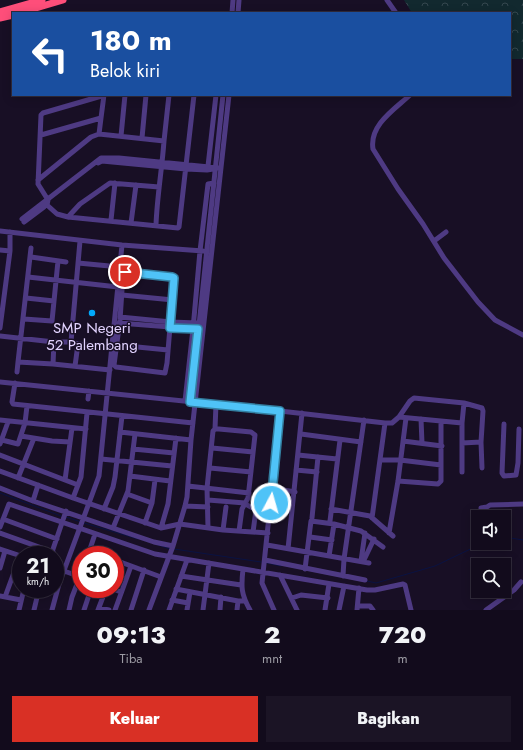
<!DOCTYPE html>
<html lang="id">
<style>
body{margin:0;font-family:Jost,sans-serif;background:#1b1425;color:#f1f3f6;height:100vh;display:flex;flex-direction:column;font-size:15px;white-space:nowrap}
*{box-sizing:border-box;margin:0}
p{font-size:13px;color:#9c9ba3}
.icon{flex:none;width:22px;height:22px;fill:none;stroke:currentColor;stroke-width:2;stroke-linecap:round;stroke-linejoin:round}
.map{position:relative;height:610px;overflow:hidden}
.details{display:flex;flex-direction:column;background:#120b1c;flex:1}
.details>*{flex:none}
.banner{position:absolute;left:12px;top:12px;width:499px;height:84px;border-radius:0px;box-shadow:0 2px 10px #0003,0 0 0 1px #312b3b;background:#1a4fa0;color:#fff;overflow:hidden}
.controls{position:absolute;left:471px;top:510px;display:grid;gap:8px}
.controls a{display:grid;place-items:center;width:40px;height:40px;border-radius:0px;background:#120b1c;box-shadow:0 2px 10px #0003,0 0 0 1px #312b3b;font-size:20px}
.speed{position:absolute;left:12px;top:546px;display:flex;gap:8px;font-size:20px;font-weight:700;text-align:center}
.speed>*{display:grid;place-content:center;width:52px;height:52px;border-radius:50%;background:#120b1c;box-shadow:0 2px 10px #0003,0 0 0 1px #312b3b;line-height:1}
.speed small{font-size:10px;font-weight:400}
.speed .limit{border:6px solid #d22;background:#fff;color:#111}
.pin{position:absolute;display:grid;place-items:center;width:34px;height:34px;color:#fff;margin:-17px;border:2px solid #fff;border-radius:50%;box-shadow:0 1px 4px #0007}
.me{position:absolute;width:44px;margin:-22px;rotate:6deg;stroke-linejoin:round;filter:drop-shadow(0 0 3px #0008)}
.turn{display:flex;align-items:center;gap:14px;height:84px;padding:0 12px;font-size:18px}
.turn .icon{width:52px;height:52px;stroke-width:2.5}
.turn b{display:block;font-size:28px;line-height:34px}
.eta{display:flex;justify-content:space-evenly;align-items:center;height:68px;text-align:center}
.eta b{font-size:24px;font-weight:800;line-height:28px}
.cta{display:flex;gap:8px;margin-top:auto;padding:8px 12px}
.cta a{flex:1;height:46px;border-radius:0px;background:#d93025;color:#fff;font-size:16px;font-weight:800;line-height:46px;text-align:center}
.cta a+a{background:#1b1425;color:#f1f3f6}
.map>svg:first-child{display:block}
.forest{fill:url(#forest-crowns)}
.lines{fill:none;stroke-linecap:round;stroke-linejoin:round}
.stream{stroke:#0a1242;stroke-width:1}
.minor{stroke:#4e3a83;stroke-width:5}
.highway{stroke:#fe4e7a;stroke-width:7}
.route-casing{stroke:#337fa1;stroke-width:10}
.route{stroke:#4fc3f7;stroke-width:7}
.poi-dot{fill:#02a9fc;stroke:#180f25;stroke-width:1.5}
.labels{text-anchor:middle;stroke-width:3;stroke-linejoin:round;paint-order:stroke}
.poi-label{font-size:15px;fill:#e2d3ff;stroke:#180f25}
</style>
<div class="map">
<svg width="523" height="610" viewBox="0 0 523 610">
<defs>
<pattern id="forest-crowns" width="20" height="18" patternUnits="userSpaceOnUse"><rect width="20" height="18" fill="#12292f"/><path d="M2 6a3 3 0 1 1 6 0M12 15a3 3 0 1 1 6 0" fill="none" stroke="#34474e"/></pattern>
</defs>
<rect width="100%" height="100%" fill="#180f25"/>
<path class="forest" d="M404,0h119v59h-13v-46h-98z"/>
<g class="lines">
<path class="stream" d="M0,493l61,23
M66,517l15,5
M84,523l54,16
M504,537l19,3
M158,545l12,4
M174,549l87,13
M267,563l14,3
M367,581l9,2 59,-17 48,-23"/>
<path class="minor" d="M387,0l9,13
M232,13l1,-13
M238,13l1,-13
M105,95l-62,18 -2,2 -3,69 10,16 -1,5 10,9 11,3 110,11 1,-1 15,-132
M410,95c-15,14 -41,30 -37,54l25,40 25,35 21,34 34,44 17,18 28,15
M99,134l2,-16
M41,135l60,-17 3,-23
M121,136l4,-41
M142,138l4,-43
M98,163l4,-2 84,8 21,1 6,-1
M208,166l8,-71
M38,180l53,-43 8,-3 65,7 5,-46
M68,217l12,-13 30,-21 49,4
M22,219l79,-61h18l100,10
M111,220l4,-37
M24,222l20,-15
M131,223l5,-38
M156,225c1,-28 6,-56 8,-84
M0,231l122,14 81,6
M434,241l12,-9
M31,248l-13,114 35,2 57,6
M0,250l10,1
M31,257l35,5
M78,263l42,4
M125,272l47,5 2,2 -7,84 -2,10 -49,-6 -2,-2 6,-45 3,-45z
M28,277l90,10
M122,295l51,5
M26,298l28,3
M120,317l51,5 26,1
M24,319l28,2 6,-60
M119,323l77,6
M0,328l10,-77v-19
M0,336l54,6h17l7,2 34,4
M71,342l9,-101
M117,345l51,5
M53,364l1,-22
M75,366l3,-22
M17,372l1,-10
M0,382l280,29 105,12h7l7,-6 63,6
M15,383l-3,19 1,2 180,19
M88,399l1,-8
M185,401l8,-72 7,-78 8,-67 6,-1
M191,402l32,-307
M399,417l11,-16 4,-3 50,5 18,5 1,3 -2,31 1,26
M421,419l1,24
M0,420l86,9
M504,424l-2,49 2,3 12,-1 2,-12 1,-34
M215,429l1,-25
M120,432l71,8
M301,434l60,8
M21,436l31,5 18,1
M2,440l16,4 7,-21 2,-17
M403,441l39,5
M462,443l19,-1
M0,444l8,-22
M212,448l41,4
M133,449l41,4
M0,455l78,30
M298,455l39,4
M101,459l71,7
M380,460h20l41,5
M210,468l41,4
M296,470l21,2
M0,471l73,27 88,30 19,-4 43,6 45,3
M462,472v-49l2,-20
M130,476l40,5
M18,478l16,-40
M65,480l7,-52
M398,481l40,3 3,-3v-60
M188,486l61,7
M0,488l33,13 121,41 19,4
M272,488l23,4
M127,494l25,9
M73,498l8,-21 6,-64
M208,500l37,3c3,4 8,4 11,7l-3,22
M33,501l5,-16
M185,506l23,1
M481,508l6,-1 3,-2 33,-1
M104,509l9,-22 2,-10 7,-61
M331,509l39,7 23,20
M312,518l6,-61
M372,518l13,-95
M3,519l54,20
M330,521l10,-81
M145,523l7,-20 3,-23
M0,527l9,-23 146,50 212,36h8l28,-6 2,1 6,25
M113,528l15,-37 7,-57
M161,528l7,-24 8,-66
M208,528l-1,-40 6,-57 2,-2h4l32,3 4,3 -7,63 -6,11 -3,22
M223,530l3,-23
M0,533l53,19
M389,533l9,-52 8,-63
M310,537l22,3
M267,545l102,18
M0,549l21,7
M288,549l14,-136
M89,551l12,4
M51,555l15,-44
M88,555l7,-21
M329,556l5,-32
M115,560l46,17
M265,560l100,20
M361,561l4,-28
M363,562l11,-23
M0,568l5,-17
M243,569c-2,18 -2,25 7,41
M305,569l6,-48 23,3 27,7 22,16
M64,571l17,6
M115,575l11,4
M280,575l17,35
M55,576l6,2
M181,576l60,9
M343,576l1,-17 20,-139
M113,589l8,3
M176,589l62,12h7
M501,591l4,5
M0,596l21,4
M5,597l15,-41
M292,598l9,-3 27,3
M172,600l16,3
M358,606h12l3,4
M99,608l10,2
M19,610l5,-21
M34,610l5,-21
M52,610l7,-26 40,-108 23,-231
M69,610l3,-13 9,-23
M84,610l7,-21
M98,610l8,-21
M115,610l16,-44
M131,610l13,-40
M149,610l24,-64 12,-40 2,-9 4,-57 38,-345
M169,610l18,-50
M187,610l3,-18
M203,610l6,-47
M220,610l1,-13
M237,610l1,-9
M274,610l-12,-27 18,-172
M325,610l4,-26
M339,610l5,-24
M357,610l2,-22
M486,610l28,-20 7,-8"/>
<path class="highway" d="M0,12l42,-12
M19,13l44,-13
M0,18l13,-3"/>
</g>
<g class="lines">
<defs>
<path id="route" d="M125,272l47,5 2,1 -4,50 28,1 -8,73 90,9 -9,92"/>
</defs>
<use href="#route" class="route-casing"/>
<use href="#route" class="route"/>
</g>
<circle class="poi-dot" cx="92" cy="313" r="4"/>
<g class="labels">
<g class="poi-label">
<text x="92" y="333">SMP Negeri<tspan x="92" dy="17">52 Palembang</tspan></text>
</g>
</g>
</svg>
<div class="controls">
<a><svg class="icon" aria-label="sound" viewBox="0 0 24 24"><path d="M4 9h4l5-4v14l-5-4H4zM17 9q2 3 0 6"/></svg></a>
<a><svg class="icon" aria-label="search" viewBox="0 0 24 24"><circle cx="10" cy="10" r="6"/><path d="M15 15l6 6"/></svg></a>
</div>
<div class="speed"><div>21<small>km/h</small></div><div class="limit">30</div></div>
<div class="pin" style="left:125px;top:272px;background:#d93025"><svg class="icon" aria-label="arrive" viewBox="0 0 24 24"><path d="M6 21V4h12l-3 4 3 4H6"/></svg></div>
<svg class="me" style="left:271px;top:503px" viewBox="-20 -20 40 40"><circle r="17" fill="#4fc3f7" stroke="#fff" stroke-width="3"/><path d="M0-11L8 9 0 5-8 9z" fill="#fff"/></svg>
<div class="banner">
<div class="turn"><svg class="icon" aria-label="left" viewBox="0 0 24 24"><path d="M17 20v-9H6M10 6l-5 5 5 5"/></svg><div><b>180 m</b>Belok kiri</div></div>
</div>
</div>
<section class="details">
<div class="eta">
<div><b>09:13</b><p>Tiba</p></div>
<div><b>2</b><p>mnt</p></div>
<div><b>720</b><p>m</p></div>
</div>
<div class="cta"><a>Keluar</a><a>Bagikan</a></div>
</section>
